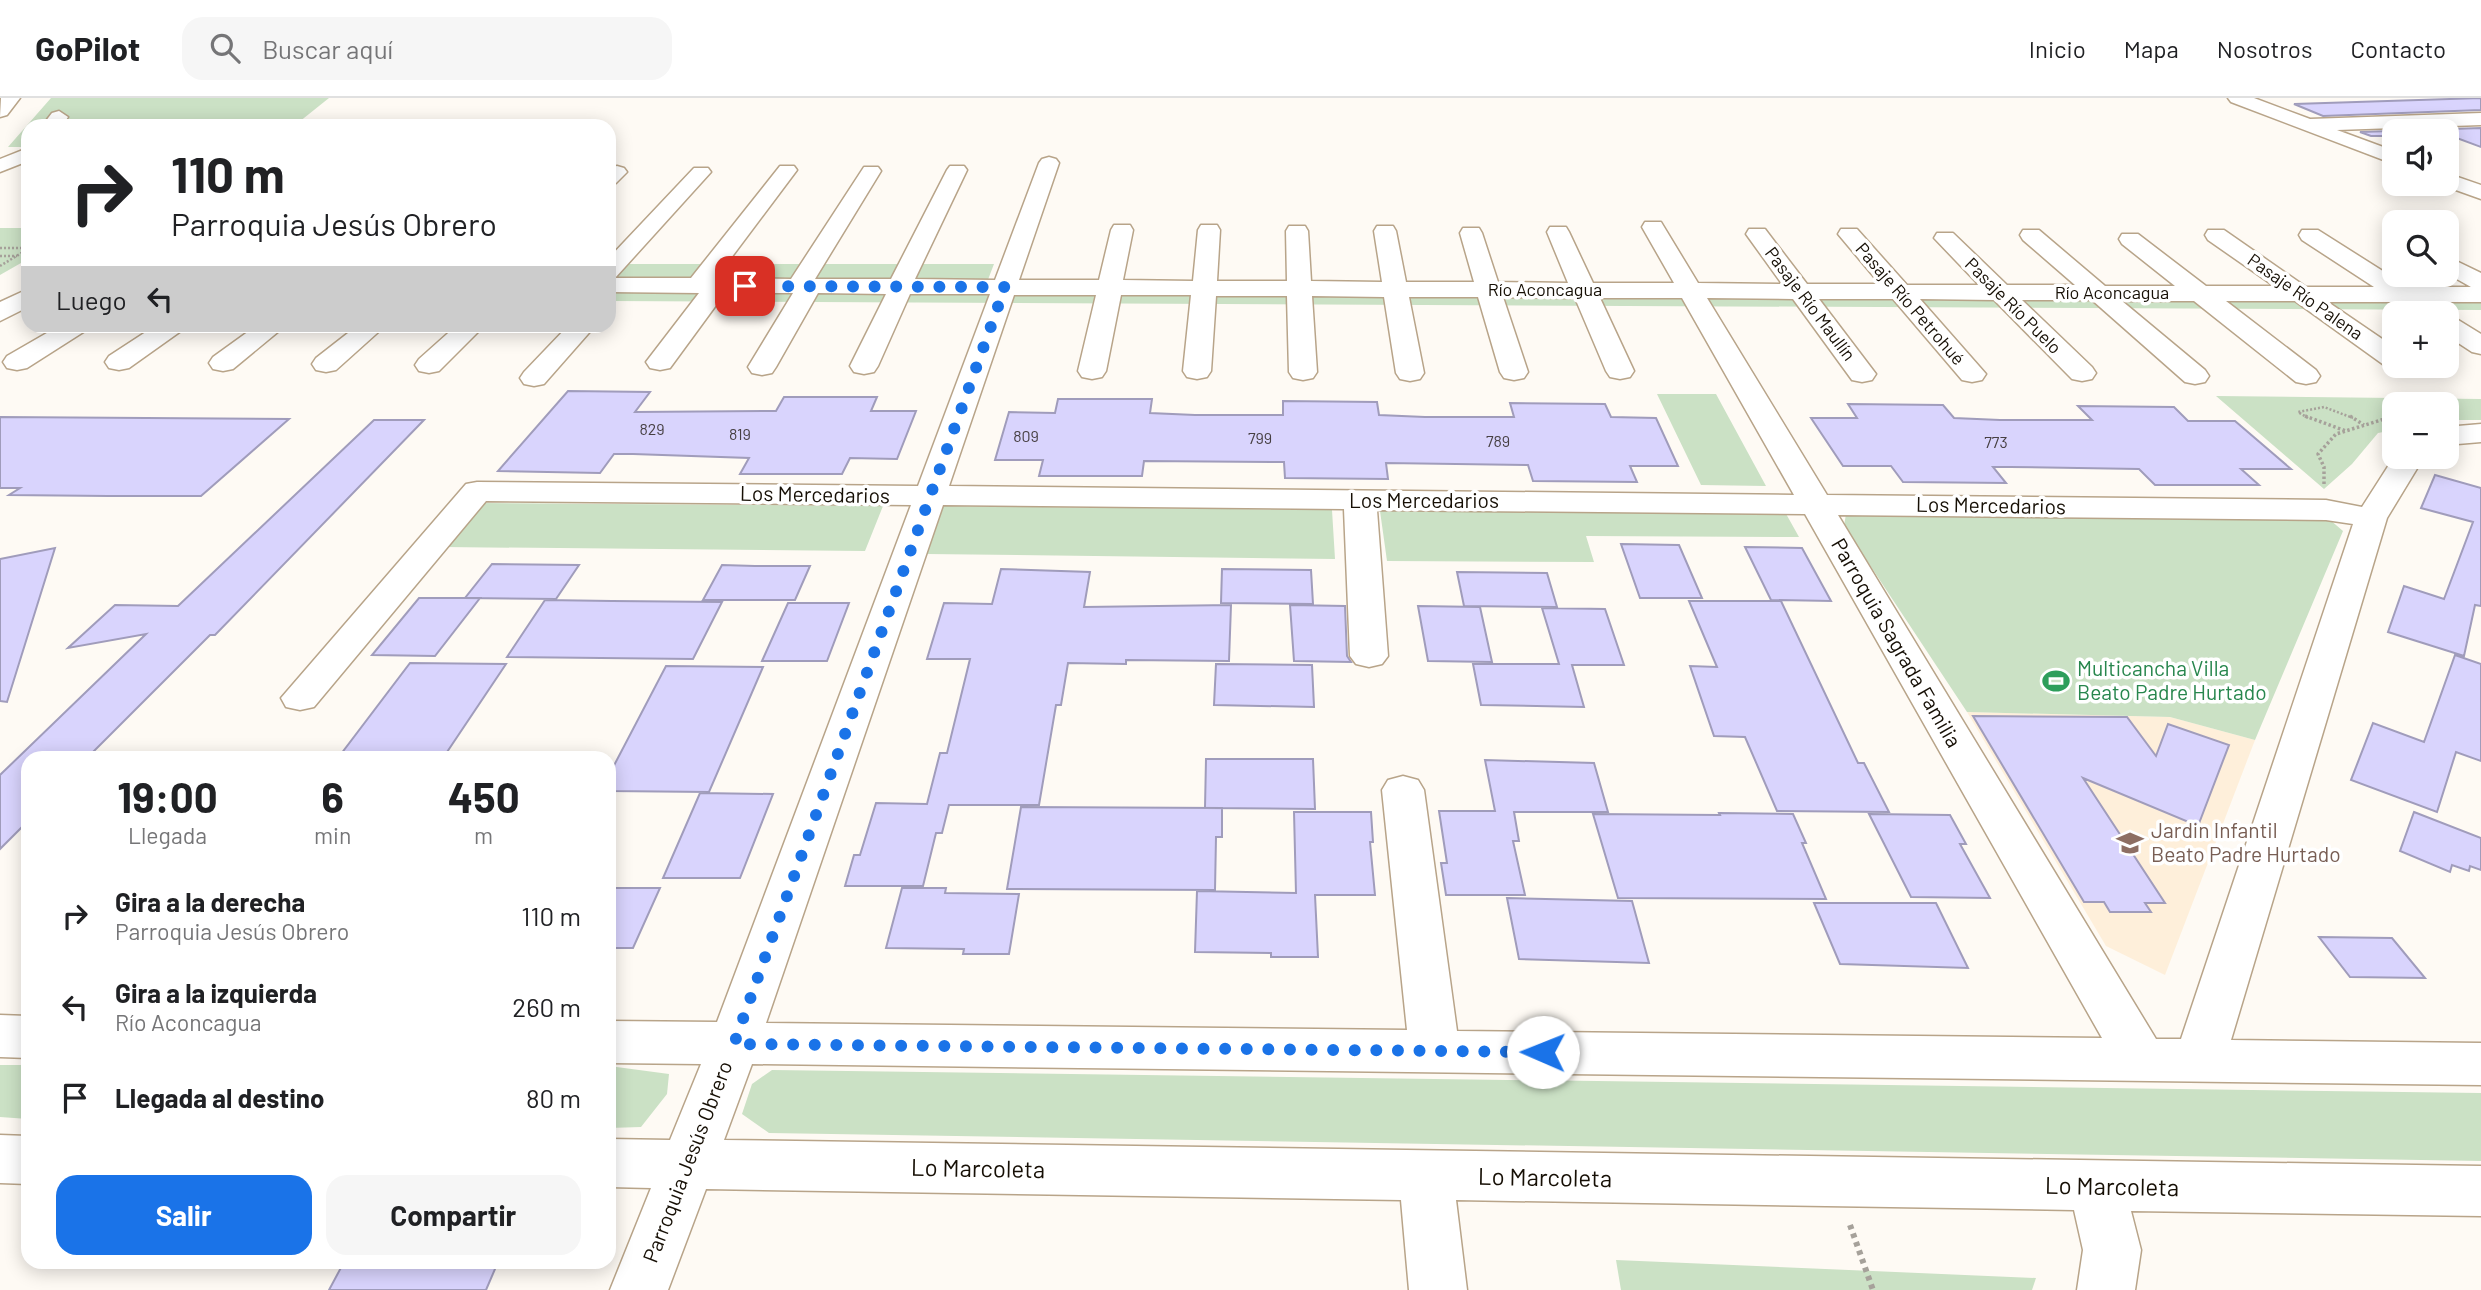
<!DOCTYPE html>
<html lang="es">
<meta charset="utf-8">
<style>
body{margin:0;font-family:Barlow,sans-serif;background:#f6f6f6;color:#202124;height:100vh;display:flex;flex-direction:column;font-size:26px;white-space:nowrap}
*{box-sizing:border-box;margin:0}
p{font-size:23px;color:#757577}
.icon{flex:none;width:38px;height:38px;fill:none;stroke:currentColor;stroke-width:2;stroke-linecap:round;stroke-linejoin:round}
.map{position:relative;flex:1;overflow:hidden}
.side{position:absolute;left:21px;top:653px;width:595px;height:518px;display:flex;flex-direction:column;background:#fff;border-radius:21px;box-shadow:0 4px 18px #0003}
.side>*{flex:none}
.banner{position:absolute;left:21px;top:21px;width:595px;height:214px;border-radius:21px;box-shadow:0 4px 18px #0003;background:#fff;color:#202124;overflow:hidden}
.fabs{position:absolute;left:2382px;top:21px;display:grid;gap:14px}
.fabs a{display:grid;place-items:center;width:77px;height:77px;border-radius:14px;background:#fff;box-shadow:0 4px 18px #0003;font-size:35px}
.pin{position:absolute;display:grid;place-items:center;width:60px;height:60px;color:#fff;margin:-30px;border-radius:14px;box-shadow:0 4px 10px #0006}
.me{position:absolute;width:77px;margin:-38px;rotate:271deg;stroke-linejoin:round;filter:drop-shadow(0 0 5px #0008)}
.turn{display:flex;align-items:center;gap:24px;height:147px;padding:0 35px;font-size:32px}
.turn .icon{width:91px;height:91px;stroke-width:2.5}
.turn b{display:block;font-size:49px;line-height:60px}
.then{display:flex;align-items:center;height:66px;padding:0 35px;background:#0003;gap:14px;font-size:26px}
.eta{display:flex;justify-content:space-evenly;align-items:center;height:119px;text-align:center}
.eta b{font-size:42px;font-weight:700;line-height:49px}
.action{display:flex;gap:14px;margin-top:auto;padding:14px 35px}
.action a{flex:1;height:80px;border-radius:21px;background:#1a73e8;color:#fff;font-size:28px;font-weight:700;line-height:80px;text-align:center}
.action a+a{background:#f6f6f6;color:#202124}
ul{padding:0;list-style:none}
li{display:flex;align-items:center;gap:21px;height:91px;padding:0 35px}
li div{flex:1}
li b{display:block;font-size:26px}
li em{font-style:normal}
header{display:flex;align-items:center;gap:42px;box-sizing:border-box;height:98px;padding:0 35px;background:#fff;border-bottom:2px solid #e0e0e0}
header strong{font-size:33px}
nav{display:flex;gap:38px;margin-inline-start:auto;font-size:24px}
.search{width:490px;height:63px;background:#f6f6f6;display:flex;align-items:center;gap:18px;box-sizing:border-box;padding:0 24px;border-radius:21px;color:#757577;font-size:26px}
.map>svg:first-child{display:block}
.built{fill:#feefda}
.green{fill:#cbe1c5}
.building{fill:#d9d4fd;stroke:#a09cbb;stroke-width:2}
.lines{fill:none;stroke-linecap:round;stroke-linejoin:round}
.minor-casing{stroke:#b8a489;stroke-width:3}
.path-far2{stroke:#a6a19a;stroke-width:2.5;stroke-dasharray:2 2;stroke-linecap:butt}
.path-far1{stroke:#a6a19a;stroke-width:3.5;stroke-dasharray:2.5 2.5;stroke-linecap:butt}
.path{stroke:#a6a19a;stroke-width:6;stroke-dasharray:4.5 4.5;stroke-linecap:butt}
.minor{fill:#fff;fill-rule:evenodd}
.route{stroke:#1a73e8;stroke-width:12;stroke-dasharray:0 21.6}
.labels{text-anchor:middle;stroke-width:7;stroke-linejoin:round;paint-order:stroke}
.far-number-label{font-size:16px;fill:#474043}
.far-street-label{font-size:18px;fill:#160f05;stroke:#fff}
.street-label{font-size:21px;fill:#160f05;stroke:#fff}
.leisure-label{font-size:21px;fill:#27864d;stroke:#fff;text-anchor:start}
.education-label{font-size:21px;fill:#785e54;stroke:#fff;text-anchor:start}
.near-street-label{font-size:24px;fill:#160f05;stroke:#fff}
</style>
<header>
<strong>GoPilot</strong>
<div class="search"><svg class="icon" aria-label="search" viewBox="0 0 24 24"><circle cx="10" cy="10" r="6"/><path d="M15 15l6 6"/></svg>Buscar aquí</div>
<nav><a>Inicio</a><a>Mapa</a><a>Nosotros</a><a>Contacto</a></nav>
</header>
<div class="map">
<svg width="2481" height="1192" viewBox="0 0 2481 1192">
<rect width="100%" height="100%" fill="#fefaf4"/>
<path class="built" d="M1967,614l203,5 85,23 -90,235 -59,-29z"/>
<path class="green" d="M51,0h278l-35,28h-266v21h-20z
M0,130h28v31l-28,16z
M609,166h385l-10,26 1497,11v9l-1872,-9z
M1657,296h59l50,92 -65,-1z
M2216,298l265,3v21h-34l-1,-16h-52v26l-16,3 -26,31 -28,25z
M481,405l402,3 -18,45 -421,-4z
M943,408l389,4 3,49 -409,-5z
M1380,413l405,1 14,25 -213,-1 8,26 -207,-1z
M1846,416l483,5 14,12 -88,209 -85,-23 -203,-5 -123,-186z
M0,967h28v54l-28,-2z
M609,968l60,8 -2,20 -26,33 -32,1z
M772,972l1709,23v68l-1712,-28 -27,-19 10,-30z
M1616,1162l420,18 -4,12h-411z"/>
<path class="building" d="M2481,0v12l-158,6 -29,-12z
M2481,30v19l-35,-13v-3h-52v5h-23l-11,-4z
M568,293l82,1 -15,20 141,-1 8,-14h93l-6,14h45l-19,48 -47,-1 -8,16h-102l9,-16 -116,-4h-19l-14,19 -102,-2z
M1058,301h94l-2,14 45,2h88v-14l94,1 2,13 46,2h89l-4,-14 95,1 6,13 45,1 22,48h-48l7,16 -104,-1 -5,-16 -142,-2 2,16 -103,-1 -1,-16 -140,-1 -2,15h-103l4,-16h-48l14,-48 46,1z
M1848,306l95,1 11,13 46,2h92l-14,-14 96,1 14,14h47l56,48h-50l18,16h-104l-16,-16 -129,-2h-17l13,16 -103,-1 -12,-16h-48l-32,-48h46z
M0,319l289,2 -88,77h-93l-99,-1 11,-7h-20z
M374,322h50l-209,215h-5l-123,123h-59v63l-28,28v-74l146,-141 -78,14 47,-43 63,1z
M2435,377l46,13v118l-6,-1 -11,51 -76,-24 16,-46 40,13 29,-77 -52,-14z
M1621,446l58,1 23,53h-62z
M1745,449l57,1 29,53 -60,-1z
M55,450l-48,154 -7,-1v-142z
M492,466l87,1 -23,34 -91,-1z
M722,467l33,1h55l-15,34h-92z
M1001,471l89,3 -6,35 147,-2 -2,56 -103,-1v4l-58,-1 -7,42h-5l-17,100h-90l-7,28h-6l-13,53h-78l9,-31h6l16,-52 51,1 13,-51h7l23,-94h-43l17,-56 48,1z
M1222,471l89,1 2,34 -92,-1z
M1457,474l90,1 10,34 -93,-1z
M419,500h61l-45,58 -63,-1z
M545,502l67,1 110,1 -29,57 -186,-2z
M1689,503h92l77,162h6l25,49 -112,-1 -32,-74 -31,-1 -24,-70 27,1z
M788,505h61l-22,58h-65z
M1290,507l55,1 2,50 4,6 -57,-1z
M1418,508l62,1 12,55 -64,-1z
M1542,510l63,1 19,56h-52l12,42 -103,-2 -8,-41h86z
M2455,557l26,9v97l-25,-9 -19,60 -86,-32 22,-57 51,19z
M410,565l96,1 -63,94h-105z
M1216,566l96,1 2,42 -100,-2z
M666,568l97,1 -54,125 -100,-1v-16z
M1973,618l154,1 29,39 12,-32 61,21 -31,81 -115,-48 82,125h-20l6,9h-41l-6,-10h-20z
M1206,661h107l2,50 -110,-1z
M1485,662l109,3 14,49h-94l5,29h-6l12,54h-79l-5,-32h6l-8,-52h56z
M700,695l73,1 -33,84h-77z
M1021,709l201,1v29h-6l-1,53 -208,-1z
M1294,714h77l2,30h-3l5,53h-60l3,62h-47v-4l-76,-1 2,-61 99,2z
M2414,714l67,26v32l-11,-4 -1,5 -17,-6 -2,7 -50,-21z
M1719,715l74,1 13,29h-4l24,56 -208,-1 -25,-84 127,1z
M1869,716l81,1 16,29h-6l30,54 -79,-1z
M609,790h51l-27,60h-24z
M902,790h44l-1,5 74,1 -10,60h-46l1,-5 -78,-1z
M1507,800l125,3 17,62 -130,-4z
M1814,805h122l32,65 -128,-4z
M2319,839l73,1 33,40 -75,-1z
M344,1164h154l-12,28h-157z"/>
<g class="lines">
<defs>
<path id="minor" d="M1,0h19l-13,17 -7,2z
M2228,0h26l56,21 171,-6v12l-144,5 57,21v13l-163,-62z
M59,13l9,6 -6,9h-20l10,-13z
M28,50v13l-28,11v-13z
M1049,59l7,2 3,4 -40,117h80l12,-50 3,-5h16l3,5 -10,50 70,1 5,-51 3,-5h16l3,5 -3,51h70l-1,-50 3,-5h16l3,5 3,50 71,1 -8,-51 3,-5h16l3,5 10,51h68l-14,-49 3,-5h16l3,5 16,49 70,1 -21,-51 3,-5h16l3,5 24,51h81l-32,-56 3,-5h16l37,61 84,1 -36,-50 3,-5h16l42,55h73l-42,-50 3,-5h16l50,56h72l-45,-47 3,-5h16l54,52h68l-52,-45 -3,-5 3,-5h16l66,56h70l-53,-42 -3,-5 3,-5h16l68,52h68l-66,-46 -3,-5 3,-5h16l82,57h68l-72,-47 -3,-5 3,-5h16l90,57h63l-25,-14v-17l35,17v29h-153l66,45v19h5l-15,-1 -89,-64h-69l90,69 4,6 -4,6 -10,2 -10,-2 -102,-81h-72l83,69 4,6 -4,6 -10,2 -10,-2 -93,-82h-70l70,67 4,6 -4,6 -10,2 -10,-2 -78,-79 -74,-1 66,75 -4,6 -10,2 -10,-2 -69,-81h-74l57,75 -4,6 -10,2 -10,-2 -59,-81 -86,-1 120,197 499,5 36,7 32,-50h30l-37,61 -156,522 250,3v42l-1729,-21 -28,76 1757,26v50l-350,-5 10,39 -6,40h-58l6,-40 -9,-40 -618,-10 11,90h-58l-8,-90 -695,-11 -38,101h-58l41,-102 -42,-1v-48l61,1 31,-76 -92,-1v-42l108,1 194,-517 -425,-4 -172,206 -14,3 -14,-3 -5,-9 185,-214 11,-2 441,4 72,-192h-80l-32,72 -4,6 -10,2 -10,-2 -4,-6 36,-72 -68,-1 -42,74 -4,6 -10,2 -10,-2 -4,-6 45,-74h-68l-55,75 -10,2 -10,-2 -4,-6 53,-69 -90,-1v-34l85,-90h14l3,4 -96,106h76l89,-112h14l3,4 -81,108 75,1 73,-112h14l3,4 -66,108h76l56,-109 3,-4h14l3,4 -52,109 80,1 44,-117 3,-4zM1014,197h82l-18,76 4,6 10,2 10,-2 4,-6 15,-76h70l-8,76 4,6 10,2 10,-2 4,-6 5,-75h71l2,76 4,6 10,2 10,-2 4,-6 -5,-76 72,1 12,76 4,6 10,2 10,-2 4,-6 -15,-76h69l22,75 4,6 10,2 10,-2 4,-6 -25,-75 72,1 31,73 4,6 10,2 10,-2 4,-6 -34,-73h82l112,197 -845,-9zM943,407l401,4 6,147 6,8 13,3 13,-3 6,-8 -11,-146 428,4 297,524 -645,-7 -33,-241 -6,-10 -15,-4 -15,4 -6,10 25,240 -641,-7zM1838,417l488,5 27,4 -172,515h-25z
M617,68l7,2 3,4 -11,11 -7,2v-17z
M2446,75l35,12v14l-42,-15h7z
M28,191v18l-28,14v-19z
M2446,217l9,3 26,16v20l-9,-2 -26,-17z
M59,228h30l-4,5 -58,37 -10,2 -10,-2 -4,-6 4,-6z
M155,228h30l-4,5 -52,37 -10,2 -10,-2 -4,-6 4,-6z
M256,228h29l-52,43 -10,2 -10,-2 -4,-6 4,-6z
M357,228h28l-49,44 -10,2 -10,-2 -4,-6 4,-6z
M456,228h28l-45,45 -10,2 -10,-2 -4,-6 4,-6z
M568,228h27l-51,58 -10,2 -10,-2 -4,-6 4,-6z
M2481,326v18l-35,3v-18z
M0,917l28,1v42l-28,-1z
M0,1037l28,1v48l-28,-1z"/>
</defs>
<use href="#minor" class="minor-casing"/>
<path class="path-far2" d="M0,150h27
M0,158h17
M0,168l28,-17
M2308,320l-10,-6 26,-5 29,11
M2388,320l6,-2"/>
<path class="path-far1" d="M2305,318l41,15
M2350,318l14,9
M2324,386v-17l-6,-13 18,-20 58,-18"/>
<path class="path" d="M1850,1127l23,65"/>
<use href="#minor" class="minor"/>
</g>
<g class="lines">
<path class="route" d="M745,188l260,1 -271,757 809,8"/>
</g>
<defs>
<symbol id="stadium-bare" viewBox="-9 -9 18 18"><path d="M0-5a6.5 5 0 1 0 0 10a6.5 5 0 1 0 0-10ZM-3.5-1.8h7v3.6h-7Z" fill="#2e9e5b" stroke="#fff" stroke-width="2.5" paint-order="stroke"/></symbol>
<symbol id="school-bare" viewBox="-9 -9 18 18"><path d="M0-5L7-2L0 1L-7-2ZM-4 1L0 2.5L4 1V4Q0 6-4 4Z" fill="#8d6e63" stroke="#fff" stroke-width="2.5" paint-order="stroke"/></symbol>
</defs>
<g fill-rule="evenodd">
<use href="#stadium-bare" x="2037" y="564" width="38" height="38"/>
<use href="#school-bare" x="2111" y="726" width="38" height="38"/>
</g>
<g class="labels">
<g class="far-number-label">
<text x="652" y="337">829</text>
<text x="740" y="342">819</text>
<text x="1026" y="344">809</text>
<text x="1260" y="346">799</text>
<text x="1498" y="349">789</text>
<text x="1996" y="350">773</text>
</g>
<g class="far-street-label">
<text x="1545" y="198">Río Aconcagua</text>
<text x="2112" y="201">Río Aconcagua</text>
<text transform="translate(2305 199) rotate(35)" y="6">Pasaje Río Palena</text>
<text transform="translate(1810 206) rotate(53)" y="6">Pasaje Río Maullín</text>
<text transform="translate(1910 206) rotate(49)" y="6">Pasaje Río Petrohué</text>
<text transform="translate(2013 208) rotate(45)" y="6">Pasaje Río Puelo</text>
</g>
<g class="street-label">
<text transform="translate(815 397) rotate(1)" y="7">Los Mercedarios</text>
<text x="1424" y="410">Los Mercedarios</text>
<text transform="translate(1991 408) rotate(1)" y="7">Los Mercedarios</text>
<text transform="translate(1896 545) rotate(60)" y="7">Parroquia Sagrada Familia</text>
<text transform="translate(688 1064) rotate(-69)" y="7">Parroquia Jesús Obrero</text>
</g>
<g class="leisure-label">
<text x="2077" y="578">Multicancha Villa<tspan x="2077" dy="24">Beato Padre Hurtado</tspan></text>
</g>
<g class="education-label">
<text x="2151" y="740">Jardin Infantil<tspan x="2151" dy="24">Beato Padre Hurtado</tspan></text>
</g>
<g class="near-street-label">
<text transform="translate(978 1071) rotate(1)" y="8">Lo Marcoleta</text>
<text transform="translate(1545 1080) rotate(1)" y="8">Lo Marcoleta</text>
<text transform="translate(2112 1089) rotate(1)" y="8">Lo Marcoleta</text>
</g>
</g>
</svg>
<div class="fabs">
<a><svg class="icon" aria-label="sound" viewBox="0 0 24 24"><path d="M4 9h4l5-4v14l-5-4H4zM17 9q2 3 0 6"/></svg></a>
<a><svg class="icon" aria-label="search" viewBox="0 0 24 24"><circle cx="10" cy="10" r="6"/><path d="M15 15l6 6"/></svg></a>
<a>+</a>
<a>−</a>
</div>
<div class="pin" style="left:745px;top:188px;background:#d93025"><svg class="icon" aria-label="arrive" viewBox="0 0 24 24"><path d="M6 21V4h12l-3 4 3 4H6"/></svg></div>
<svg class="me" style="left:1543px;top:954px" viewBox="-20 -20 40 40"><circle r="19" fill="#fff"/><path d="M0-13L10 11 0 6-10 11z" fill="#1a73e8"/></svg>
<div class="banner">
<div class="turn"><svg class="icon" aria-label="right" viewBox="0 0 24 24"><path d="M7 20v-9h11M14 6l5 5-5 5"/></svg><div><b>110 m</b>Parroquia Jesús Obrero</div></div>
<div class="then">Luego<svg class="icon" aria-label="left" viewBox="0 0 24 24"><path d="M17 20v-9H6M10 6l-5 5 5 5"/></svg></div>
</div>
<section class="side">
<div class="eta">
<div><b>19:00</b><p>Llegada</p></div>
<div><b>6</b><p>min</p></div>
<div><b>450</b><p>m</p></div>
</div>
<ul>
<li><svg class="icon" aria-label="right" viewBox="0 0 24 24"><path d="M7 20v-9h11M14 6l5 5-5 5"/></svg><div><b>Gira a la derecha</b><p>Parroquia Jesús Obrero</p></div><em>110 m</em></li>
<li><svg class="icon" aria-label="left" viewBox="0 0 24 24"><path d="M17 20v-9H6M10 6l-5 5 5 5"/></svg><div><b>Gira a la izquierda</b><p>Río Aconcagua</p></div><em>260 m</em></li>
<li><svg class="icon" aria-label="arrive" viewBox="0 0 24 24"><path d="M6 21V4h12l-3 4 3 4H6"/></svg><div><b>Llegada al destino</b></div><em>80 m</em></li>
</ul>
<div class="action"><a>Salir</a><a>Compartir</a></div>
</section>
</div>
